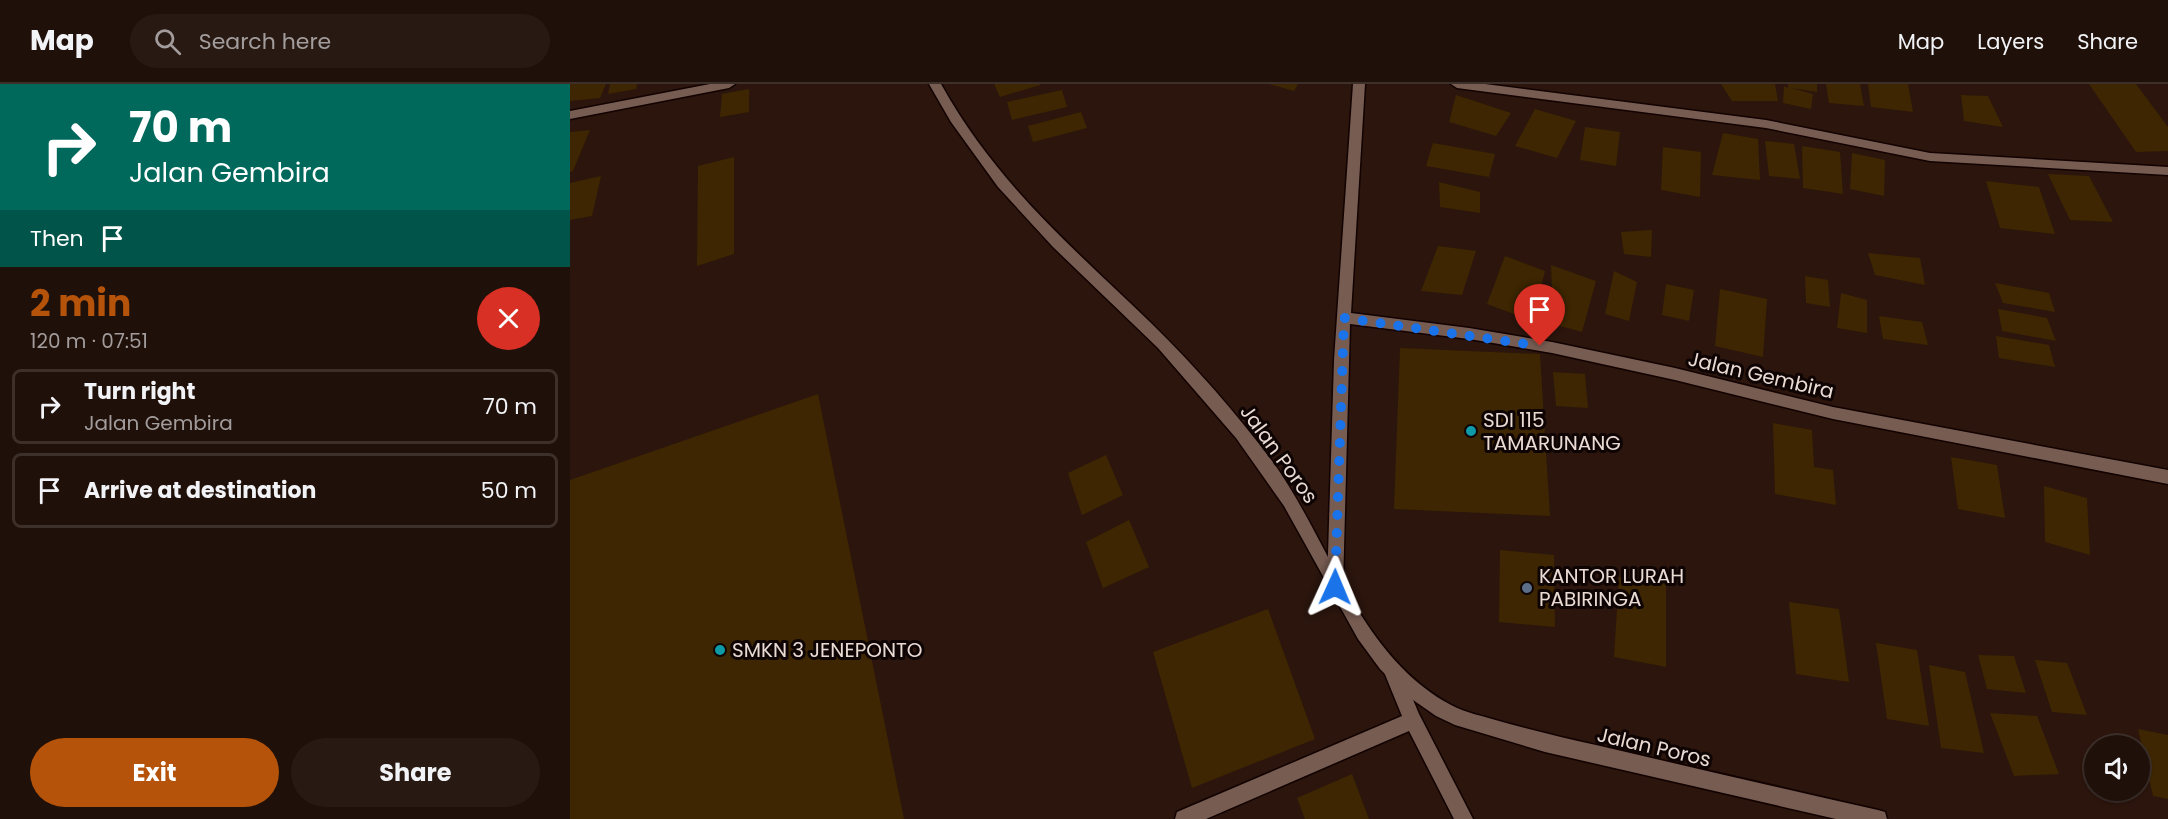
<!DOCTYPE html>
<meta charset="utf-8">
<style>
body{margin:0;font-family:Poppins,sans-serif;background:#281913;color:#f1f3f6;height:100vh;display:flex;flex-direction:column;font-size:22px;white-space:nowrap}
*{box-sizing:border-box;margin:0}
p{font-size:20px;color:#a29d9c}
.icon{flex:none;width:33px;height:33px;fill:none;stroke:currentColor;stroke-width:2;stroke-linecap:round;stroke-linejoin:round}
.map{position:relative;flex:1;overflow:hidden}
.panel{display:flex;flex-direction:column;background:#20100a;width:570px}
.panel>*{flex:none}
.banner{background:#00695c;color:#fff;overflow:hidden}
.fabs{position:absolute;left:1514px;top:651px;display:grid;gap:12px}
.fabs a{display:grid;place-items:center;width:66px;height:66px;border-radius:50%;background:#20100a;box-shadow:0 2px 4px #0004,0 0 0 2px #3d302b;font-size:30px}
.pin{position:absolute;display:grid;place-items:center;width:51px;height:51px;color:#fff;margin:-62px -26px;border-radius:50% 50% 50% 0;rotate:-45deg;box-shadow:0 0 6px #0007}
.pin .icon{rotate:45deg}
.me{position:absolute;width:66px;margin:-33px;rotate:1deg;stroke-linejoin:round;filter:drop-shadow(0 0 4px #0008)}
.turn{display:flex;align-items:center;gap:21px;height:126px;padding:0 30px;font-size:27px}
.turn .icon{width:78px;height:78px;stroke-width:2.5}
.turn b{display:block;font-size:42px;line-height:51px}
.then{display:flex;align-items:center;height:57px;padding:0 30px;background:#0003;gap:12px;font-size:22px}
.round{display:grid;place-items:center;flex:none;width:63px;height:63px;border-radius:32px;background:#281913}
.summary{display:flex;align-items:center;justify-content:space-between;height:102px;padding:0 30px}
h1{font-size:36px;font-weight:700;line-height:45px;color:#b45309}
.button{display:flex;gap:12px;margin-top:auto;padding:12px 30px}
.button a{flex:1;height:69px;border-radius:36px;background:#b45309;color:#fff;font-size:24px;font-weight:700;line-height:69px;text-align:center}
.button a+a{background:#281913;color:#f1f3f6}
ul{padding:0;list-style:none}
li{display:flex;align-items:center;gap:18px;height:75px;margin:0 12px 9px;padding:0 18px;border:3px solid #3d302b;border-radius:9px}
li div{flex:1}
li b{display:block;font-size:22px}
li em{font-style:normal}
header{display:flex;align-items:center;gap:36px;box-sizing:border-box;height:84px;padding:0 30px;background:#20100a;border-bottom:2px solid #3d302b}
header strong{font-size:28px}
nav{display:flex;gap:33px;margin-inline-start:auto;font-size:21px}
.search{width:420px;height:54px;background:#281913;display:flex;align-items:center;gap:15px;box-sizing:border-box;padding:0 21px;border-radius:33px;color:#a29d9c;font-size:22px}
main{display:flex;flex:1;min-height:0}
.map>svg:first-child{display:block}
.building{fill:#3d2601}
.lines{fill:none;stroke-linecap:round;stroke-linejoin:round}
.street-casing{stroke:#120200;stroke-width:3}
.secondary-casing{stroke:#120200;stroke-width:3}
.street{fill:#775c52;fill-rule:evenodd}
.secondary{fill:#775c52;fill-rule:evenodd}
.route{stroke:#1a73e8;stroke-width:10;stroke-dasharray:0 18}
.culture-dot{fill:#0f9aa8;stroke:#0d0403;stroke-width:2}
.service-dot{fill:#5c6f8a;stroke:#0d0403;stroke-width:2}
.labels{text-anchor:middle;stroke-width:6;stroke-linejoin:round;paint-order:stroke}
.street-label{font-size:20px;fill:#eadad4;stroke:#0d0403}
.poi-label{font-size:20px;fill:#eadad4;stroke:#0d0403;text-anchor:start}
</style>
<header>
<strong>Map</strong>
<div class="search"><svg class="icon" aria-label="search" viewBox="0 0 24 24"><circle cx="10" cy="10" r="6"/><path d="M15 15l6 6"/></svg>Search here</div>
<nav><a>Map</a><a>Layers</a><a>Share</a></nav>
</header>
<main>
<section class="panel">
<div class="banner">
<div class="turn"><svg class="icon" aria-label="right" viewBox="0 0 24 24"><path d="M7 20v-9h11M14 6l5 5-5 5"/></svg><div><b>70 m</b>Jalan Gembira</div></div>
<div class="then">Then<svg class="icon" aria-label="arrive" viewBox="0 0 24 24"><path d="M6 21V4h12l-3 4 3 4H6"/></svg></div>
</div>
<div class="summary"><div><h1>2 min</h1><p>120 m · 07:51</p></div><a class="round" style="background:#d93025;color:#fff"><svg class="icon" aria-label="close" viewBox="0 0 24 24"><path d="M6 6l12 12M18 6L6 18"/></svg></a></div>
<ul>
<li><svg class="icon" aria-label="right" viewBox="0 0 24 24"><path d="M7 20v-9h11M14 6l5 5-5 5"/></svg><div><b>Turn right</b><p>Jalan Gembira</p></div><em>70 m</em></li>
<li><svg class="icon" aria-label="arrive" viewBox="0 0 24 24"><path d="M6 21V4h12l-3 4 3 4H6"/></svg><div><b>Arrive at destination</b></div><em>50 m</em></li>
</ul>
<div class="button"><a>Exit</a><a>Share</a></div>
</section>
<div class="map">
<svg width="1598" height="735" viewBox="0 0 1598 735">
<rect width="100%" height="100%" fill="#2b150d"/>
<path class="building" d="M0,0h36l-6,14 -30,3z
M40,0h27l-1,5 -28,5z
M424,0h46v1l-40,12z
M699,0h29l-4,7z
M1151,0h54l3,17h-46z
M1218,0h29v8l-26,-4 22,6 -2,15 -28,-6 1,-17 4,2z
M1256,0h34l4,22 -35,-3z
M1298,0h40l5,28 -42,-5z
M1519,0h47l32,43v24l-32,1z
M179,5v23l-29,5 2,-23z
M492,6l5,17 -55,13 -5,-18z
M886,11l55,18 -15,23 -47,-14z
M1391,11l27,1 15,31 -39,-6z
M965,25l41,12 -19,37 -42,-12z
M511,28l6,16 -54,14 -5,-16z
M1015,43l35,5 -4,34 -36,-6z
M20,46l-17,41 -3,1v-40z
M1153,49l35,6 2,41 -48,-5z
M1195,57l29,3 6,35 -31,-3z
M863,59l62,11 -6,23 -63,-11z
M1232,62l38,6 3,42 -40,-6z
M1093,63l38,5 -1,45 -39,-7z
M1282,69l33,7 -1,36 -34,-7z
M164,73v97l-37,12 1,-100z
M1478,90l41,2 24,46 -43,-2z
M31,92l-9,40 -22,4v-37z
M1416,97l53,6 16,47 -55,-6z
M869,98l41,10v21l-40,-6z
M1082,146l-1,27 -27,-3 -3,-22z
M868,162l38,5 -14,44 -41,-4z
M1298,169l52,5 5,27 -50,-10z
M935,172l40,15 -12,50 -46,-17z
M981,181l45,16 -14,51 -29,-8z
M1044,187l23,11 -8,39 -24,-7z
M1235,192l23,4 2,27 -24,-4z
M1425,199l54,10 6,19 -52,-9z
M1096,200l28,6 -5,31 -27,-6z
M1150,205l47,10 -4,58 -48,-11z
M1271,209l26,7v33l-30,-5z
M1428,225l49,9 9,23 -54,-10z
M1309,232l43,6 6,23 -45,-6z
M1426,252l53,9 6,22 -56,-9z
M830,264l140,6 10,162 -156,-7z
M983,288l32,2 3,34 -32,-2z
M248,310l86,425h-334v-339z
M1203,339l39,7 2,37 19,3 3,35 -61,-11z
M536,371l17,40 -41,20 -14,-42z
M1381,373l46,8 8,53 -47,-9z
M1474,402l43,12 3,57 -45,-13z
M559,436l20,47 -46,21 -17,-46z
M930,466l54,5 1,72 -56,-5z
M1049,493l35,1 12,5v84l-52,-10z
M1219,518l50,7 10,73 -53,-8z
M698,525l47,130 -123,49 -39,-136z
M1306,559l41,7 12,76 -42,-7z
M1408,571l36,1 12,37 -39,-4z
M1465,576l32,3 20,52 -35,-3z
M1359,581l36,7 19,81 -43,-5z
M1420,629l47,3 22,58 -45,2z
M1568,645l30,6v64l-15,-3z
M782,690l17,45h-64l-8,-21z"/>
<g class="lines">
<defs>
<path id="street" d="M140,0h25l-6,4 -159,31v-8z
M783,0h12l-14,229 118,15 83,14 123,26 158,39 335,63v14l-335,-65 -158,-39 -123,-27 -83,-14 -119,-15 -7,263 -2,5 -6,3 -6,-3 -2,-5 7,-227z
M881,0h34l281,36 164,33 238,14v8l-238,-14 -164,-33 -309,-40z
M823,580l6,2 20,48 54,105h-19l-45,-88 -203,88h-31l2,-7 225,-96 -18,-44 3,-6z"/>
<path id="secondary" d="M359,0h12c55,99 130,162 210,239 45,44 87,92 124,142 56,80 85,191 176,240 15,8 32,11 48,16 32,9 64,17 97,24 94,22 188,44 282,65l7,2 2,7h-51l-291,-67 -90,-27 -19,-9 -30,-21 -26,-26 -22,-30 -74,-133 -48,-68 -78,-90 -105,-101 -55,-60 -47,-65z"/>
</defs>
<use href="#street" class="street-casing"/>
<use href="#secondary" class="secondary-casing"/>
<use href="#street" class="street"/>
<use href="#secondary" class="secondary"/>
</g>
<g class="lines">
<path class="route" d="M765,503l9,-269 196,28"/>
</g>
<g class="culture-dot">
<circle cx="901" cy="347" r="6"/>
<circle cx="150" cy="566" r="6"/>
</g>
<circle class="service-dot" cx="957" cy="504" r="6"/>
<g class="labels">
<g class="street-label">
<text transform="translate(1191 291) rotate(13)" y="7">Jalan Gembira</text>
<text transform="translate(709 370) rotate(54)" y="7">Jalan Poros</text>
<text transform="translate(1084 663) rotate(13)" y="7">Jalan Poros</text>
</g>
<g class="poi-label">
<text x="913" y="343">SDI 115<tspan x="913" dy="23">TAMARUNANG</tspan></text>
<text x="969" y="499">KANTOR LURAH<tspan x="969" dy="23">PABIRINGA</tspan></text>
<text x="162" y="573">SMKN 3 JENEPONTO</text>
</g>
</g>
</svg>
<div class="fabs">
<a><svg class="icon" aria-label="sound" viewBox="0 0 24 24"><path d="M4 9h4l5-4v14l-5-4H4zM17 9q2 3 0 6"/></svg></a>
</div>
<div class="pin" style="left:970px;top:262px;background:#d93025"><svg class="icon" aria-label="arrive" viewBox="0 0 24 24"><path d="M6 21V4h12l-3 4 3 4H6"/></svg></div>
<svg class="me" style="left:765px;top:503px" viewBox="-20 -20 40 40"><path d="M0-17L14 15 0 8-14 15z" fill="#1a73e8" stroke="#fff" stroke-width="4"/></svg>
</div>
</main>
